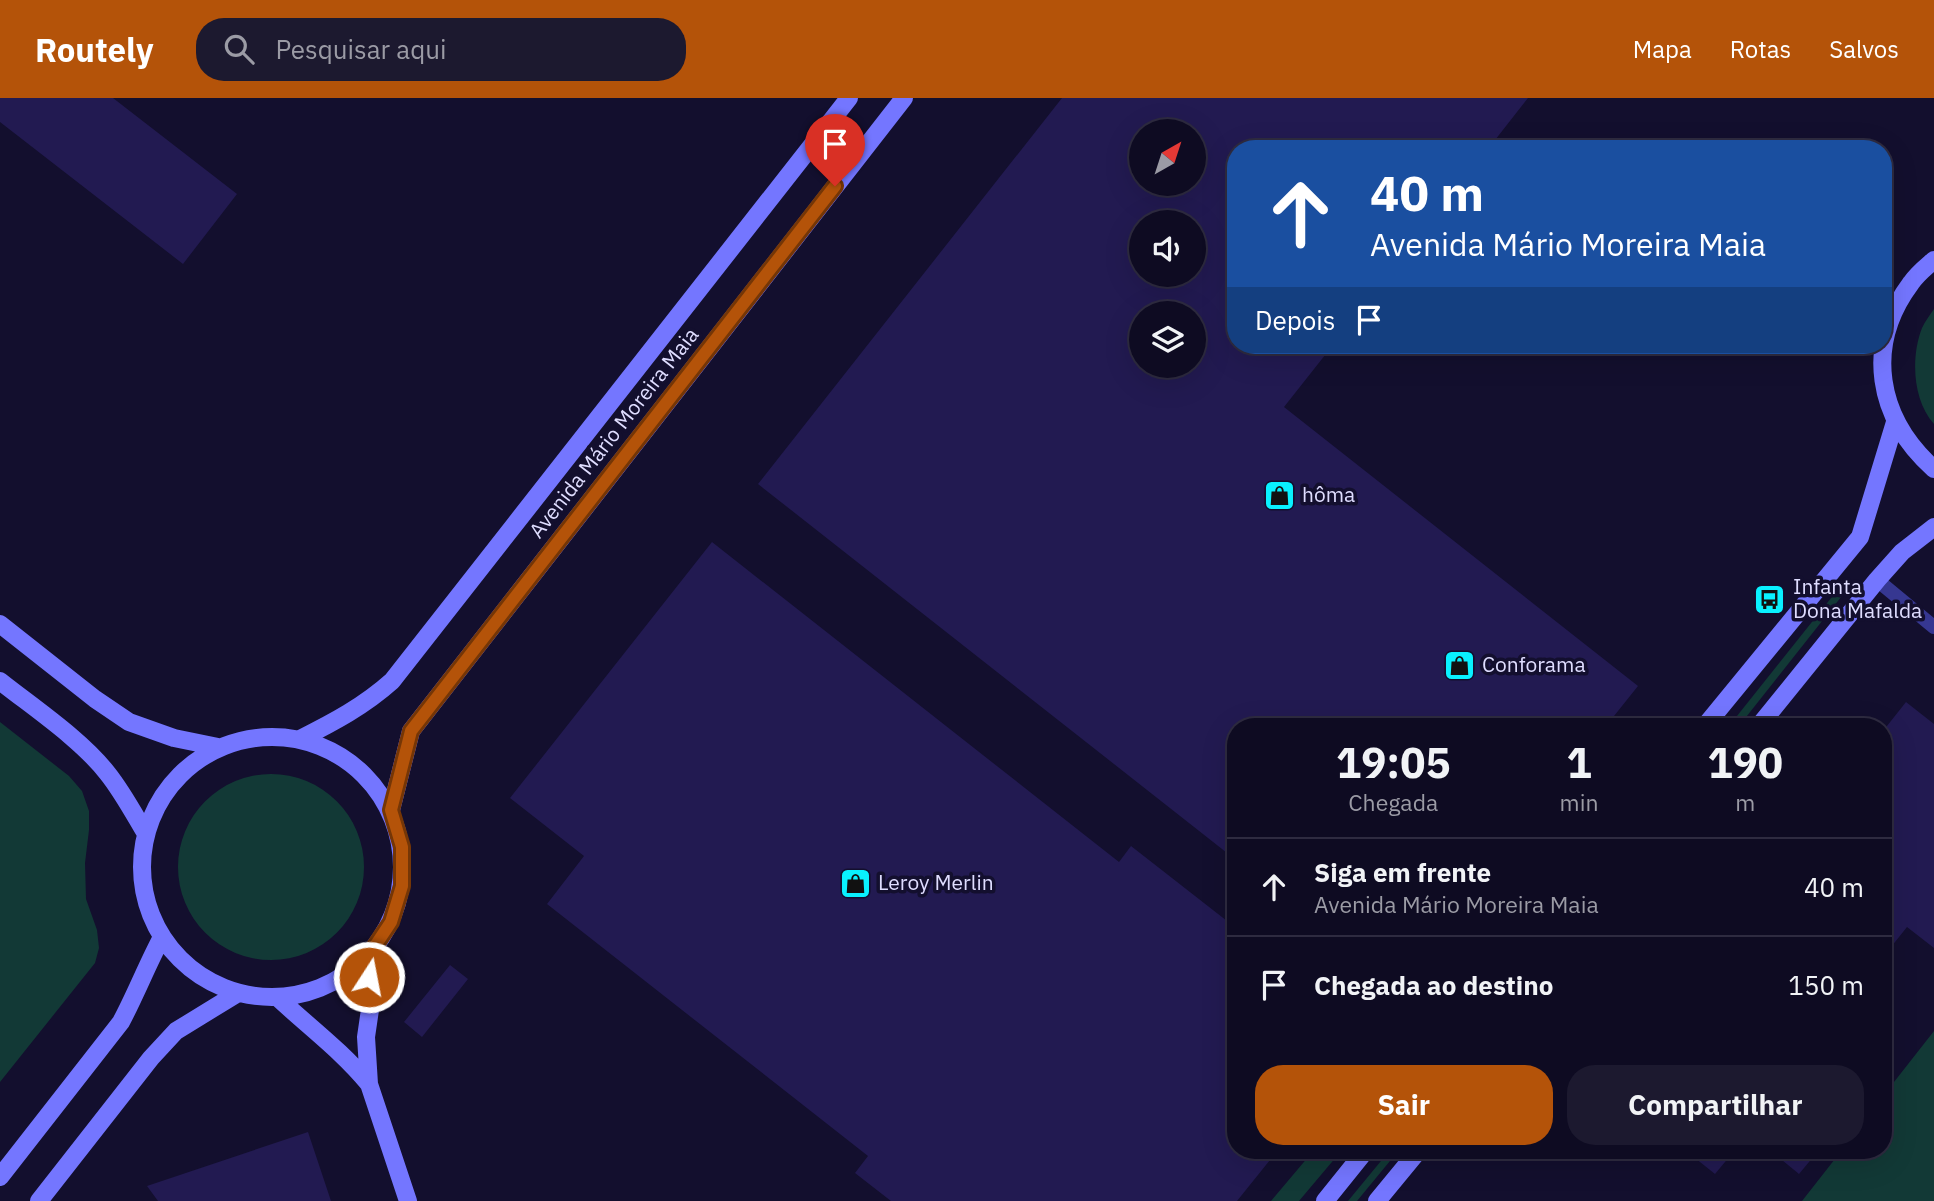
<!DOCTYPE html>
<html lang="pt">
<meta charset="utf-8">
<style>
body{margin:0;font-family:"IBM Plex Sans",sans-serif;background:#1c192f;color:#f1f3f6;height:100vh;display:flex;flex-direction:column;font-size:26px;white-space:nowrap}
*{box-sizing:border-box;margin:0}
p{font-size:23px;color:#9b9ba5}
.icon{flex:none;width:38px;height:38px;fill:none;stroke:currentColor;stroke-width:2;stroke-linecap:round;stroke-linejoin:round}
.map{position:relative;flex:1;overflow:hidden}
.drawer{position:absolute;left:1227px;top:620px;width:665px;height:441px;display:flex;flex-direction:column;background:#0e0b22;border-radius:28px;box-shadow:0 7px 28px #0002,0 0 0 2px #2e2b40}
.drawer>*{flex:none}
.hud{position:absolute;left:1227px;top:42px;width:665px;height:214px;border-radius:28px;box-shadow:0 7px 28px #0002,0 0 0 2px #2e2b40;background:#1a4fa0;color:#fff;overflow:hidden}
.needle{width:46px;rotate:39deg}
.tools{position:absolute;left:1129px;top:21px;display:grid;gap:14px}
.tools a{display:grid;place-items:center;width:77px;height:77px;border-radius:50%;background:#0e0b22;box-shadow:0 7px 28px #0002,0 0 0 2px #2e2b40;font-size:35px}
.pin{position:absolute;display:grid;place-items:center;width:60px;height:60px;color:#fff;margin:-72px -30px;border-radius:50% 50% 50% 0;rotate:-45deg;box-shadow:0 0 7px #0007}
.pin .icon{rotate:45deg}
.me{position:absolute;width:77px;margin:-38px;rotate:11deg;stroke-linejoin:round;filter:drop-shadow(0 0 5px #0008)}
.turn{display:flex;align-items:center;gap:24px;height:147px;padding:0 28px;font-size:32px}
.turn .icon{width:91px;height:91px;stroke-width:2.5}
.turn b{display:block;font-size:49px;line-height:60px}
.then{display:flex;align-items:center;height:66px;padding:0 28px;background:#0003;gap:14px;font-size:26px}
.eta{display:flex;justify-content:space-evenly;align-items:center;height:119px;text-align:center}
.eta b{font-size:42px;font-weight:800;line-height:49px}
.cta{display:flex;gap:14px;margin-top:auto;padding:14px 28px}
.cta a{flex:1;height:80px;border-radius:28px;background:#b45309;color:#fff;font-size:28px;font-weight:800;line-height:80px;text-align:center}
.cta a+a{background:#1c192f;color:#f1f3f6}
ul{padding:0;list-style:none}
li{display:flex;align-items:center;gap:21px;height:98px;padding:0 28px;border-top:2px solid #2e2b40}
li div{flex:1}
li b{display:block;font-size:26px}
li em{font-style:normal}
header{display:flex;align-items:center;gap:42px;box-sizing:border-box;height:98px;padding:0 35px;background:#b45309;color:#fff}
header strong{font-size:33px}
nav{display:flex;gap:38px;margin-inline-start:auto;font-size:24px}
.search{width:490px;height:63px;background:#1c192f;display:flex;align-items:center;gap:18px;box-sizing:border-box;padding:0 24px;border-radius:28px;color:#9b9ba5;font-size:26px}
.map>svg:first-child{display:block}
.green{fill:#123936}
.building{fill:#221a51;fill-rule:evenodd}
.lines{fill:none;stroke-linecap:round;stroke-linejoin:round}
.lane{stroke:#363791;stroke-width:14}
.secondary{stroke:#7476ff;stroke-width:18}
.route-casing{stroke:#753606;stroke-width:18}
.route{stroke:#b45309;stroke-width:12}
.labels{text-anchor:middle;stroke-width:7;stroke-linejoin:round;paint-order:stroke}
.street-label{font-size:21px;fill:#dfddff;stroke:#130f2e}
.poi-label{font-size:21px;fill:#dfddff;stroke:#130f2e;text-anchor:start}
</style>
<header>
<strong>Routely</strong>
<div class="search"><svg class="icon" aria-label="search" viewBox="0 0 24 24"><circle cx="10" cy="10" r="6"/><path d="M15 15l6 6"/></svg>Pesquisar aqui</div>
<nav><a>Mapa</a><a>Rotas</a><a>Salvos</a></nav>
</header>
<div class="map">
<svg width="1934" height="1103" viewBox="0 0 1934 1103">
<rect width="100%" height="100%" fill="#130f2e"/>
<path class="green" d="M1934,211v115c-22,-24 -23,-68 -12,-96 3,-7 8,-13 12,-19z
M1843,485l6,4 -110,139h-10z
M0,624l69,54 13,15 7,20v19l-4,33 1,36 11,31 2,18 -4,15 -95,119z
M178 769a93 93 0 1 1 186 0a93 93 0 1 1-186 0Z
M1934,933v170h-132l40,-51h41v-54z
M1314,1052h28l-43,51h-28z
M1390,1052h9l-42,51h-9z"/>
<path class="building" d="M0,0h113l124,96 -54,70 -183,-142z
M1062,0h466l-40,51h-252v196h97l-49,62 354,279 -32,40h-370v134l-478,-376zM1141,33h53v53h-53zM1141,124h53v53h-53zM1141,215h53v53h-53z
M712,444l407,320 12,-16 105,82v222h42l-41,51h-346l-36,-28 13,-17 -321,-252 37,-48 -74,-58z
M1906,604l28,22v224l-27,-21 -24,30v-226z
M450,867l18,14 -46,58 -18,-15z
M308,1034l23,69h-173l-11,-15z
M1685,1052h50l-20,24z
M1783,1052h36l-20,24 -22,-18z"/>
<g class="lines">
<path class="lane" d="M1877,482l57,47"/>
<path class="secondary" d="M1934,162c-8,7 -17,14 -23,23 -47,63 -34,135 23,186
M0,526l95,75 34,23 45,16 44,9
M0,583c34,27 82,59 108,93 15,19 26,40 38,60
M1705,628l155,-189 35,-115
M1759,628l118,-146 25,-28 32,-25
M142 769a130 130 0 1 1 260 0a130 130 0 1 1-260 0Z
M300,641c34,-17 64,-33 92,-58l457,-583
M391,712l20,-79 493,-633
M367,860l5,38 -6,41 3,47 39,117
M277,899c31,29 65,54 92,87
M0,1079l121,-155c15,-28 26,-57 41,-85
M39,1103l112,-143 25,-27 62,-38
M1325,1103l41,-51
M1377,1103l42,-51"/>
</g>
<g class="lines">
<defs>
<path id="route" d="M369,879l-2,-19 24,-36 11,-36v-39l-11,-37 20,-79 424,-545"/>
</defs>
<use href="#route" class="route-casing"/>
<use href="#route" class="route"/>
</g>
<defs>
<symbol id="shop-square" viewBox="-11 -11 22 22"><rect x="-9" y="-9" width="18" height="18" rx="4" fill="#09f1ff" stroke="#130f2e"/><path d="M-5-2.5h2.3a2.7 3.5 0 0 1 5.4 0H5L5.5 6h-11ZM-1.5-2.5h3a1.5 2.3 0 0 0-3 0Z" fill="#111"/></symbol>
<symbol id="bus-square" viewBox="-11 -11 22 22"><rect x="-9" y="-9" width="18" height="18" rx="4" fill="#09f1ff" stroke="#130f2e"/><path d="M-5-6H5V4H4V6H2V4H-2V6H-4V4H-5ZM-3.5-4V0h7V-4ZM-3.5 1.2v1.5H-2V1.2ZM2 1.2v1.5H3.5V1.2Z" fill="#111"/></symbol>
</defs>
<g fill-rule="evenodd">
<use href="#shop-square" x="1262" y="380" width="35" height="35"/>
<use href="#bus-square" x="1752" y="484" width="35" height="35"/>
<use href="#shop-square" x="1442" y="550" width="35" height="35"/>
<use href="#shop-square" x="838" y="768" width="35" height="35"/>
</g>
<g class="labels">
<g class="street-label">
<text transform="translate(614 335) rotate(-52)" y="7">Avenida Mário Moreira Maia</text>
</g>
<g class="poi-label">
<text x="1302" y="404">hôma</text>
<text x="1793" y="496">Infanta<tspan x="1793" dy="24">Dona Mafalda</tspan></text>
<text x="1482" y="574">Conforama</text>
<text x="878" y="792">Leroy Merlin</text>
</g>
</g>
</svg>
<div class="tools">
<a><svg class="needle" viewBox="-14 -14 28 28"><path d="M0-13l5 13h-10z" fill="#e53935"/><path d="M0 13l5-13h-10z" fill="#9b9ba5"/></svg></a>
<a><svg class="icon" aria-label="sound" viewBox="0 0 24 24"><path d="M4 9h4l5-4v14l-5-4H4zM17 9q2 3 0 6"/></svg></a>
<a><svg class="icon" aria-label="layers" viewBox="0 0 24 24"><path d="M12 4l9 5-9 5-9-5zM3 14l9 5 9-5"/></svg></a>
</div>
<div class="pin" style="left:835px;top:88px;background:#d93025"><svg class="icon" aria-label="arrive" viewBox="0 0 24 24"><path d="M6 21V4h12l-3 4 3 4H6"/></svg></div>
<svg class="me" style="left:369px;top:879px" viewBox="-20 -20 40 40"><circle r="17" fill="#b45309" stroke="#fff" stroke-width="3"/><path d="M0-11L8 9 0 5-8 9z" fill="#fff"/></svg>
<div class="hud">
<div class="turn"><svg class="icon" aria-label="ahead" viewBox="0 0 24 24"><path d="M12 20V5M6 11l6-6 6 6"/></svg><div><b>40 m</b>Avenida Mário Moreira Maia</div></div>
<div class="then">Depois<svg class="icon" aria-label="arrive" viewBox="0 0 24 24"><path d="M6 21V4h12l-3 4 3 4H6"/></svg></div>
</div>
<section class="drawer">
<div class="eta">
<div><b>19:05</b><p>Chegada</p></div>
<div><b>1</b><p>min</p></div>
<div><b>190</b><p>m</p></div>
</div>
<ul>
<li><svg class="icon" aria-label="ahead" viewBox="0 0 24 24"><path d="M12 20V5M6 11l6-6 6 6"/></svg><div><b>Siga em frente</b><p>Avenida Mário Moreira Maia</p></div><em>40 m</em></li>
<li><svg class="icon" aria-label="arrive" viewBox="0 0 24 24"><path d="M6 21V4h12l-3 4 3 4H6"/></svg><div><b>Chegada ao destino</b></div><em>150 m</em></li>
</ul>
<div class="cta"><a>Sair</a><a>Compartilhar</a></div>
</section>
</div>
